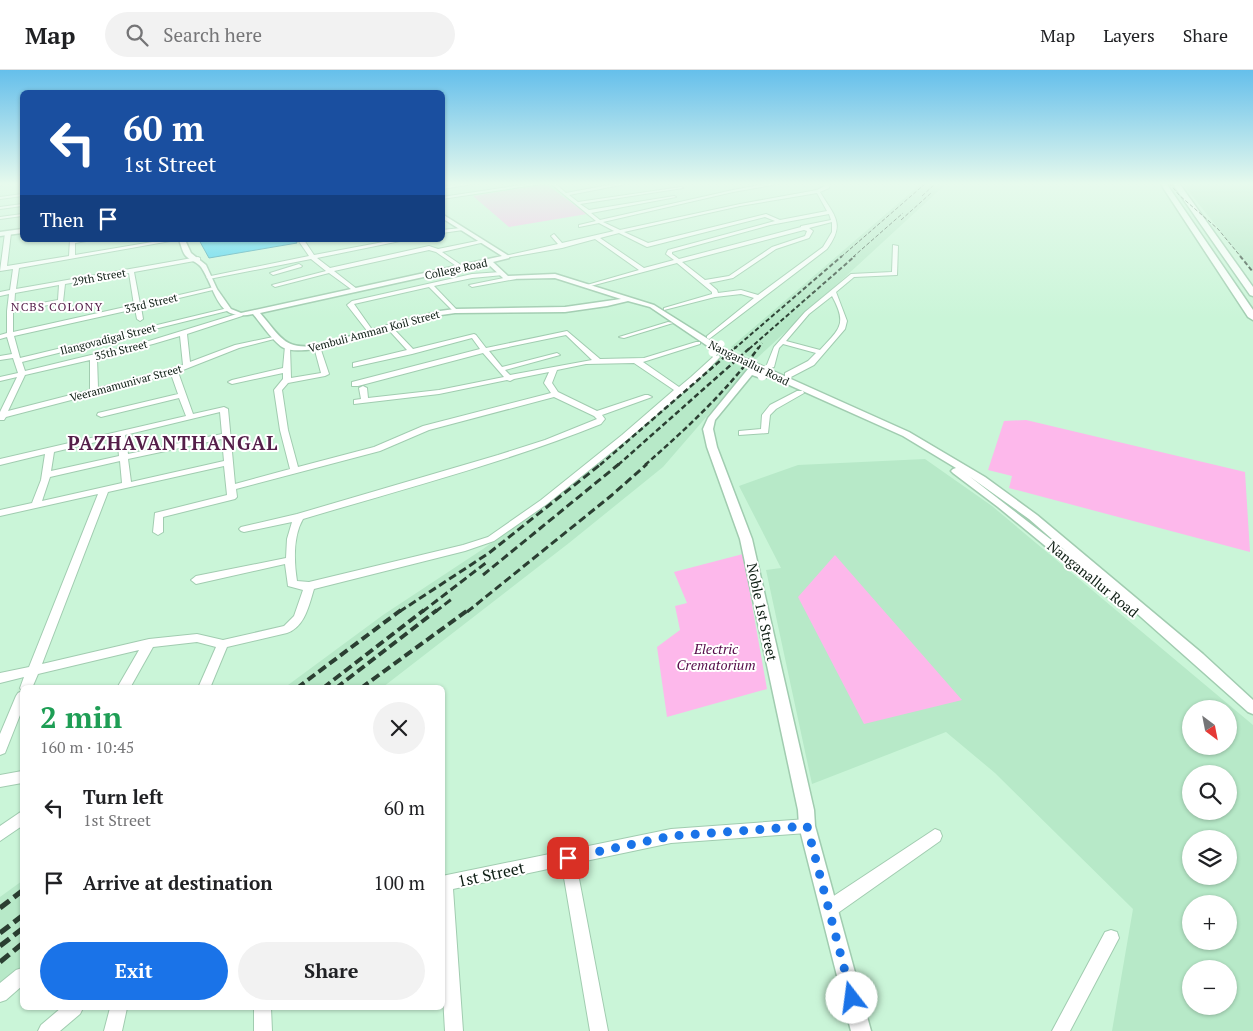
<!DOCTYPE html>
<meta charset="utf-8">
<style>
body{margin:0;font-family:"PT Serif",serif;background:#f2f2f2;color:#202124;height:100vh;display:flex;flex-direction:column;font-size:19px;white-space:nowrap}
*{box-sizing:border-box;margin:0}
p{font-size:16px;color:#757577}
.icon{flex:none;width:28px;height:28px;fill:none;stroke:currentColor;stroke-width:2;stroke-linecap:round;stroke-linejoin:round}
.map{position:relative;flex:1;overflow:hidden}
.side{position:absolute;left:20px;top:615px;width:425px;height:325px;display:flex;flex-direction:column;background:#fff;border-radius:8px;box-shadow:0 1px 4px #0004}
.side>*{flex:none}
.banner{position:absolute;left:20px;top:20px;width:425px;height:152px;border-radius:8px;box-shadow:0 1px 4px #0004;background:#1a4fa0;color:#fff;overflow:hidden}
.needle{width:32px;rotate:148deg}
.buttons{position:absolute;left:1182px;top:630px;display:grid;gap:10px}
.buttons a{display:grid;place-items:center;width:55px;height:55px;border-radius:50%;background:#fff;box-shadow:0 1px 4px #0004;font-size:25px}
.pin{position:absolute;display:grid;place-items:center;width:42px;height:42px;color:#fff;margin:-21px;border-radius:10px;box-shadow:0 2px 8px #0006}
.me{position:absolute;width:55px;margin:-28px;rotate:345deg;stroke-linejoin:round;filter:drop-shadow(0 0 4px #0008)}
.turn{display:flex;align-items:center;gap:18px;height:105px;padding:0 20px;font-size:22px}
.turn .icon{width:65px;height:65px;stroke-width:2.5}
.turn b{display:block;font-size:35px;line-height:42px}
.then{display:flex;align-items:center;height:48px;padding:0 20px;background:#0003;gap:10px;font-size:19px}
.round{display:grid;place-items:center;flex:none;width:52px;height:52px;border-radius:26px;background:#f2f2f2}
.summary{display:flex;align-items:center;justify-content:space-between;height:85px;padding:0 20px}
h1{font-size:30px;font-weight:600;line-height:38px;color:#1e9e55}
.primary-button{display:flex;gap:10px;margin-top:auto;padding:10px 20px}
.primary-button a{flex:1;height:58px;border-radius:30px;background:#1a73e8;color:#fff;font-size:20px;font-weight:600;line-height:58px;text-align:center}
.primary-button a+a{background:#f2f2f2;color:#202124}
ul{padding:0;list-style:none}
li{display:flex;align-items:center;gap:15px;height:75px;padding:0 20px}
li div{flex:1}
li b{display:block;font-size:19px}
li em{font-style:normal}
header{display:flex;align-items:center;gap:30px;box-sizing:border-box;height:70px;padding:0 25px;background:#fff;border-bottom:1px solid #e0e0e0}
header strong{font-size:24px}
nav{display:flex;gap:28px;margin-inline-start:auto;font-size:18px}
.search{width:350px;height:45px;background:#f2f2f2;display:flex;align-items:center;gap:12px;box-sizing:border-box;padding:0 18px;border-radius:28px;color:#757577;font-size:19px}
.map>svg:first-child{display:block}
.built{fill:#b7e9c8;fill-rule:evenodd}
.green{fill:#fdb8eb}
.water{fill:#40d0f0;stroke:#319aae}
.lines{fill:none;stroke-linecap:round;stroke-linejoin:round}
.minor-casing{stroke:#a1ccb0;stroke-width:2}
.tertiary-casing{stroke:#a1ccb0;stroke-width:3}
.primary-casing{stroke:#a1ccb0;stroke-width:3}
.minor{fill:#fff;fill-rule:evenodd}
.tertiary{fill:#fff;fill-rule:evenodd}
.primary{fill:#fff;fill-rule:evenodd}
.rail-far5{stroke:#2b3f32;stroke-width:1;stroke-dasharray:4 2;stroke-linecap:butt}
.rail-far4{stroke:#2b3f32;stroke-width:2;stroke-dasharray:4.5 2.5;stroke-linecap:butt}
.rail-far3{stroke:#2b3f32;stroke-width:2.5;stroke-dasharray:5.5 3;stroke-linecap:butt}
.rail-far2{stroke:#2b3f32;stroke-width:3;stroke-dasharray:8 4;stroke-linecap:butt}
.rail-far1{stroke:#2b3f32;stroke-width:4;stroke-dasharray:9 4.5;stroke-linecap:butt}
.rail{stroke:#2b3f32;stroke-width:5;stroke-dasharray:12 5.5;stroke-linecap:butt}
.tertiary-bridge-far1-casing{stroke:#a1ccb0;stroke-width:8;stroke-linecap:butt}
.tertiary-bridge-casing{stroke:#a1ccb0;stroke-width:11;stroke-linecap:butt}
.tertiary-bridge-far1{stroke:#fff;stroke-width:7}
.tertiary-bridge{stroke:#fff;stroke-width:9}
.route{stroke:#1a73e8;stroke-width:9;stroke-dasharray:0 16.2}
.labels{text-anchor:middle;stroke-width:4;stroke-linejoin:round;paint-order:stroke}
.far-street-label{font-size:11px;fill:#0d1d13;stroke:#fff}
.far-neighbourhood-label{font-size:12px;letter-spacing:1px;fill:#541e49;stroke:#fff}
.street-label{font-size:14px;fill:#0d1d13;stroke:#fff}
.park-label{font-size:14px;font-style:italic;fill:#550b49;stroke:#fff}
.near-street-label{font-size:16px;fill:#0d1d13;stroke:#fff}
.district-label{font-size:19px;font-weight:bold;letter-spacing:1px;fill:#541e49;stroke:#fff}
</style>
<header>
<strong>Map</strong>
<div class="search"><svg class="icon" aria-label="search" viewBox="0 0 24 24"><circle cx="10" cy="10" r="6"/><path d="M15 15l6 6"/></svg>Search here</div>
<nav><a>Map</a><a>Layers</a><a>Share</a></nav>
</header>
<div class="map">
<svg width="1253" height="961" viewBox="0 0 1253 961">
<rect width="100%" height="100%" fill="#caf5d8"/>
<path class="built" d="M922,113h25l-192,177 -24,-13z
M1182,113h71v89z
M720,286l27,14 -84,97 -94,76 -186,144 -99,1 99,-73 100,-66 68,-49z
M925,389l67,47 261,219v306h-141l21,-122 -138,-136 -49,-41 -134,52 -46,-214 15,-2 -42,-82 59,-21zM1191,639h38v37h-38zM1191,704h38v37h-38zM1191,769h38v37h-38zM1191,834h38v37h-38zM1191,899h38v37h-38z
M22,811v92l-22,18v-94z"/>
<path class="green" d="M546,114l41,30 -78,13 -36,-31z
M1026,350l219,52 5,80 -241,-64 3,-12 -24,-6 16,-49z
M743,484l24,135 -100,28 -10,-70 23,-17 -5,-24 12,-3 -13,-31z
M835,485l127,145 -98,24 -66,-127z"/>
<path class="water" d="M199,170h97l1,3 -88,15z"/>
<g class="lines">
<defs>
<path id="minor" d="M0,113h3l-3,3z
M465,113h14l-37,6v-2z
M534,113h14l-106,16v-2z
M550,113h5l11,10 53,-10h12l-62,12 9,7 103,-15 2,1 -103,16 9,6 85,-14 2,1 -85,16 9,7 133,-30 38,-7h12l-50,9 -130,30 17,8 120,-26 77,-14 8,-4 1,-3h4l-1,5 -9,4c14,24 26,31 7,57l-118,90 -2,-1v-2l47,-38 -13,-4 -26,3 -51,13v-2l48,-14v-2l-35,-29 -90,24v-2l52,-15 -44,-31 -33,9 -57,10v-2l53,-12 -7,-8 3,-2 8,9 52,-12 -15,-8 -20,4v-2l17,-4zM817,123l10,18 -47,9 -14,-6 -118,29 -24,-11 116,-26zM829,144l2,6 -30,6v1l-122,32 -7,-5v-2l98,-27zM765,147l10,4 -107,29 -2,4 8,6 -30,8 -44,-30 19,-5 28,14zM832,152v10l-9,15 -65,48 -17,-5 -23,3 -1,-3 -8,-7 24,-5 43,-29 33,-11 4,-7 -4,-3zM804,160l3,1 -2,5 -33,11 -43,29 -24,4 -23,-18z
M22,124v2l-22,3v-2z
M22,134v2l-22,3v-2z
M22,144v2l-22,3v-2z
M461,158l2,2 -21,3v-3z
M8,161l3,2 -4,33 62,-10 1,-16h22l-17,3v12l89,-15h12l-157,28 -3,21 182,-32 2,1v2l-66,12 6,32 74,-17 3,2 -76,18 2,12 -3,2 -3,-2 -2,-10 -121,27 6,22 208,-50 3,2 -209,52 3,9 124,-30 91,-28 3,2 -1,1 -55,18 3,28 45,-17 43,-9v2l-39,10 -61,24 15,42 31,-7 4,2 7,75 55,-15 -10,-39 -6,-40 9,-11v-6l-51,11 -4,-2 4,-2 51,-12 2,-22 5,1 1,31 30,-5 -7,-26 3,-2 3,2 9,27 -4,2 -37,7 -6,7 6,40 10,37 76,-20 49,-21 128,-33 -7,-10 5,-11 -35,7 -4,2 -3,-1 -68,14 -85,10v-4l7,-1 -2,-11 4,-2 4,2 1,10 71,-8 65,-13 -21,-24 -125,33h-6v-4l128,-33 -8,-11 -60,16 -59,13v-4l54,-13 -21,-23v-2h4l23,24 61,-15 2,1 10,13 81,-17 33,28 44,-1 52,-16h4v2l-57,18 36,25 12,-10 22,-20 -3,-5 1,-1h4l5,6 -23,24 -69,58 -81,65 -53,37 -29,10 -151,38c-5,16 -9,38 -27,44l-60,14 -17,41h-12l18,-41 -19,-5 -44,5 -23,41h-13l22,-38 -101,24 -6,14h-10v22l-17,43 -5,2v-21l16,-38 2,-3 4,-2 -2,-3 4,-11 -24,6v-10l29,-6 69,-173 -98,22v-6l32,-7 9,-23 4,-26 -45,11v-6l186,-43 -7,-18 -78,19 -4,-2 1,-2 80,-19 -7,-20 -165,43 -2,3h-4v-8l17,-35 -17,4v-4l18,-4 -5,-15 -13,2v-4l12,-2 -5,-17 -7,2v-4l7,-2v-22l2,-17 -9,2v-4l10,-2 3,-21 -13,2 5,-38zM129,203l5,32 -121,27v-20l50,-10 2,-18zM59,215l-1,15 -44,8 1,-15zM566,265l26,25 -82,15 -5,-5 55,-15 -3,-2 -55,14 -13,-16zM180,266l3,29 -12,4 -73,19 -1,-30 56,-14zM90,290v30l-82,21 17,-36zM634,293l40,27 -52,45 -81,65 -53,37 -25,8 -154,37 -12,-1c-3,-19 -4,-45 6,-62 100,-30 201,-56 298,-95l4,-5 -3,-4 50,-18 -4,-2h-3l-48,16 -39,-19 -6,-9 5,-13 29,-6zM554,327l40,19 3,3 -52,21 -47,15 -201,59 -56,13 -2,2 2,2 3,1 48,-10 -5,17 -1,19 -90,18 -5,4 5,4 89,-20 3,22 15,4 -9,26 -10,10 -61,14 -26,-6 -48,5 -107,25 66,-172 116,-26 3,29 -72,18 -2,19 5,3 5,-3v-15l72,-18 2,-2 -1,-8 144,-38 49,-21zM220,342l2,22 -94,20 -3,-19zM117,367l2,19 -68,15 3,-19zM222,369l2,22 -93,21 -3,-23zM120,391l2,22 -80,18 8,-24z
M298,170h6l10,15 80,-15h11l-88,18 13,10 99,-22 9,3 44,-9 3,2 -43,10 22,15 1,1 -3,2 -26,-18 -7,-2 -95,21 23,18 1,1 -3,2 -26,-19 -54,14 -3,-2 54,-14 -15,-12 -102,20 -3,-2 103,-21z
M893,175l5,1 -1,29 -43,2 -18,15 11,29 -2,8 -31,36 -23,12h-6v-4l23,-12 8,-8 -33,-9 -4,4 -5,19 -7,2 -1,-2 8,-20 31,-35 46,-38 41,-2zM832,226c16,29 7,33 -12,54l-34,-9 23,-27z
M299,194l3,2 -1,1 -28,8 -3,-2z
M501,202l3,2 -1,1 -31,3 -38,8 23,24 1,1 -3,2 -26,-26 -75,17 19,27 -3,2 -2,-1 -21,-27 5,-4 120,-27z
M514,206l2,1v2l-44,8 -3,-2z
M668,252l5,1 -49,15 -5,-1z
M797,321h6l1,2 -28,16 -6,6 -2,18 -29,2v-4l22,-2 1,-14 8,-10z
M22,701v12l-22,4v-12z
M22,741v15l-22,15v-15z
M807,749l5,2 2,5 -2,5 -5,2 -136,10 -95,20 32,168h-18l-28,-165 -109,23 10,142h-18l-3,-52v-103l229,-47z
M935,759l5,2 2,5 -2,5 -105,74 -6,2 -6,-2 -2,-6 2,-6z
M1111,860l6,2 2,6 -49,93h-18l53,-99z
M22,898v18l-16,14 -6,2v-19l16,-13z
M61,938h22l-3,6 -20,17h-22l3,-6z
M110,938h17l-5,23h-18z
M254,938h17l1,23h-18z"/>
<path id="tertiary" d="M442,144l67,42v2l-16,4 15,14 47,-2 99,31 70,44 185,83 76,45 52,38 166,139 50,46v14l-5,-2 -133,-118 -5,3 -4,-1 -108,-89 -45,-34 -2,-2 2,-2 3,-1 -53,-32 -185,-83 -68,-46 -22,-6 -21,5 -42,6 -110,1 -14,2c-30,8 -133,45 -157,33 -10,-5 -23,-25 -31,-34 -37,8 -36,-23 -52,-47 -4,-5 -12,-7 -16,-12 -3,-4 -4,-11 -6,-15h6l6,13 15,12 11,24 14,20 10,4 261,-57 -60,-38zM487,193l17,16 51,-1 66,21 -56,8 -110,2 -15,2 -121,34c-35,6 -38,-8 -59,-32zM969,406l60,43 38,33z
M22,159v4l-22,3v-4z
M748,299h6l11,7 -4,2 -9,-3 -37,45 -2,9 4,18 35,92 62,271 1,16 56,205h-20l-52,-205 -1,-16 -58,-271 -33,-92 -4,-18 5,-11z"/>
<path id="primary" d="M1160,113h6l87,127v10l-5,-3z
M1172,113h7l74,104v9l-3,-1z"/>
</defs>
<use href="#minor" class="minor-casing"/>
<use href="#tertiary" class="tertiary-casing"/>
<use href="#primary" class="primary-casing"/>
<use href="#minor" class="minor"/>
<use href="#tertiary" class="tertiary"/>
<use href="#primary" class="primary"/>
<path class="rail-far5" d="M1169,113l10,12 39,34 23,28
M922,126l14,-13
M901,150l30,-27
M841,187l85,-74
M853,187l50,-44"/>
<path class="rail-far4" d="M1240,186l13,16
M734,279l108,-93
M749,279l106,-93
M758,279l4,-6"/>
<path class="rail-far3" d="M600,395l136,-118
M618,395l133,-118
M645,395c41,-36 82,-74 114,-118"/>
<path class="rail-far2" d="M483,505l136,-111
M399,542l90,-59 112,-89
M422,542l65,-50
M435,542l18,-14
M467,542l145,-117 35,-31"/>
<path class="rail-far1" d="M297,618l104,-78
M323,618l101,-78
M336,618l101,-78
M361,618l107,-78"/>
<path class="rail" d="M0,838l22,-17
M0,863l22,-17
M0,876l22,-17
M0,892l22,-18"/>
<defs>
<path id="tertiary-bridge-far1" d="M716,279l5,-5"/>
<path id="tertiary-bridge" d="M713,282l5,-5
M762,306l6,-7"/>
</defs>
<use href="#tertiary-bridge-far1" class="tertiary-bridge-far1-casing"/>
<use href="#tertiary-bridge" class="tertiary-bridge-casing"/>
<use href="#tertiary-bridge-far1" class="tertiary-bridge-far1"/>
<use href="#tertiary-bridge" class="tertiary-bridge"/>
</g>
<linearGradient id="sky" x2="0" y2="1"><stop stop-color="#65bfeb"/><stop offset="0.46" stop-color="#e7faed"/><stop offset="1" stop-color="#e7faed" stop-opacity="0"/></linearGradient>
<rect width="1253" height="248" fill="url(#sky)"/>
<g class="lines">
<path class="route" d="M568,788l103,-22 136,-10 45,172"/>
</g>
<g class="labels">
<g class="far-street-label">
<text transform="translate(456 199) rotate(-12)" y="4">College Road</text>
<text transform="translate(99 207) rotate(-10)" y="4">29th Street</text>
<text transform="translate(151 233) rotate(-13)" y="4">33rd Street</text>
<text transform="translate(374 261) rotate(-15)" y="4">Vembuli Amman Koil Street</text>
<text transform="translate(108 269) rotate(-14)" y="4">Ilangovadigal Street</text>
<text transform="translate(121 280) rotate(-14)" y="4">35th Street</text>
<text transform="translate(749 293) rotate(26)" y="4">Nanganallur Road</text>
<text transform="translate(126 313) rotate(-15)" y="4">Veeramamunivar Street</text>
</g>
<g class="far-neighbourhood-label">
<text x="57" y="241">NCBS COLONY</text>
</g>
<g class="street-label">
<text transform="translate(1093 509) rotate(39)" y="5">Nanganallur Road</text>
<text transform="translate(762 542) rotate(78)" y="5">Noble 1st Street</text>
</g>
<g class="park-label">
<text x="716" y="584">Electric<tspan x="716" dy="16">Crematorium</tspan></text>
</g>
<g class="near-street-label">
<text transform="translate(491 804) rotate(-12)" y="6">1st Street</text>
</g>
<g class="district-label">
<text x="173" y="380">PAZHAVANTHANGAL</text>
</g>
</g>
</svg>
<div class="buttons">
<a><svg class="needle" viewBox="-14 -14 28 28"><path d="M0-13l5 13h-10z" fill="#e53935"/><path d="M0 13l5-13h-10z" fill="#757577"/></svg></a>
<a><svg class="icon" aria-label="search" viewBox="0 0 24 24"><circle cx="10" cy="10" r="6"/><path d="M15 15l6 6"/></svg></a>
<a><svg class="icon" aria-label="layers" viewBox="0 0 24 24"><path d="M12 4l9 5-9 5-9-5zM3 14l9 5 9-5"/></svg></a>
<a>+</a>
<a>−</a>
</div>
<div class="pin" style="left:568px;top:788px;background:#d93025"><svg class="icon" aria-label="arrive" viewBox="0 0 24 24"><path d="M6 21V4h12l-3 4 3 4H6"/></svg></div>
<svg class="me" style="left:852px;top:928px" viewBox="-20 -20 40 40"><circle r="19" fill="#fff"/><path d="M0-13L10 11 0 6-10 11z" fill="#1a73e8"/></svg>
<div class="banner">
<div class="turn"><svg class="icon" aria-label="left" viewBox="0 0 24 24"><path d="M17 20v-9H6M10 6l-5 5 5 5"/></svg><div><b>60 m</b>1st Street</div></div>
<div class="then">Then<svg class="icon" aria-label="arrive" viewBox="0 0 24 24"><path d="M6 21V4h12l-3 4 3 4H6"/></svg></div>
</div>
<section class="side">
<div class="summary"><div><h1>2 min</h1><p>160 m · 10:45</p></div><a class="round"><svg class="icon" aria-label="close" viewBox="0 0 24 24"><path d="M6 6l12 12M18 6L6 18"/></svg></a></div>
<ul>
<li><svg class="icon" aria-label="left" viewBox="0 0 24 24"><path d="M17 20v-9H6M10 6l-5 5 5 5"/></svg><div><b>Turn left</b><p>1st Street</p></div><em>60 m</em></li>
<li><svg class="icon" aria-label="arrive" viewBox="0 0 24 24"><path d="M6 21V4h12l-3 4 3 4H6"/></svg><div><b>Arrive at destination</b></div><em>100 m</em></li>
</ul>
<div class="primary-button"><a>Exit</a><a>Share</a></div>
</section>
</div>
